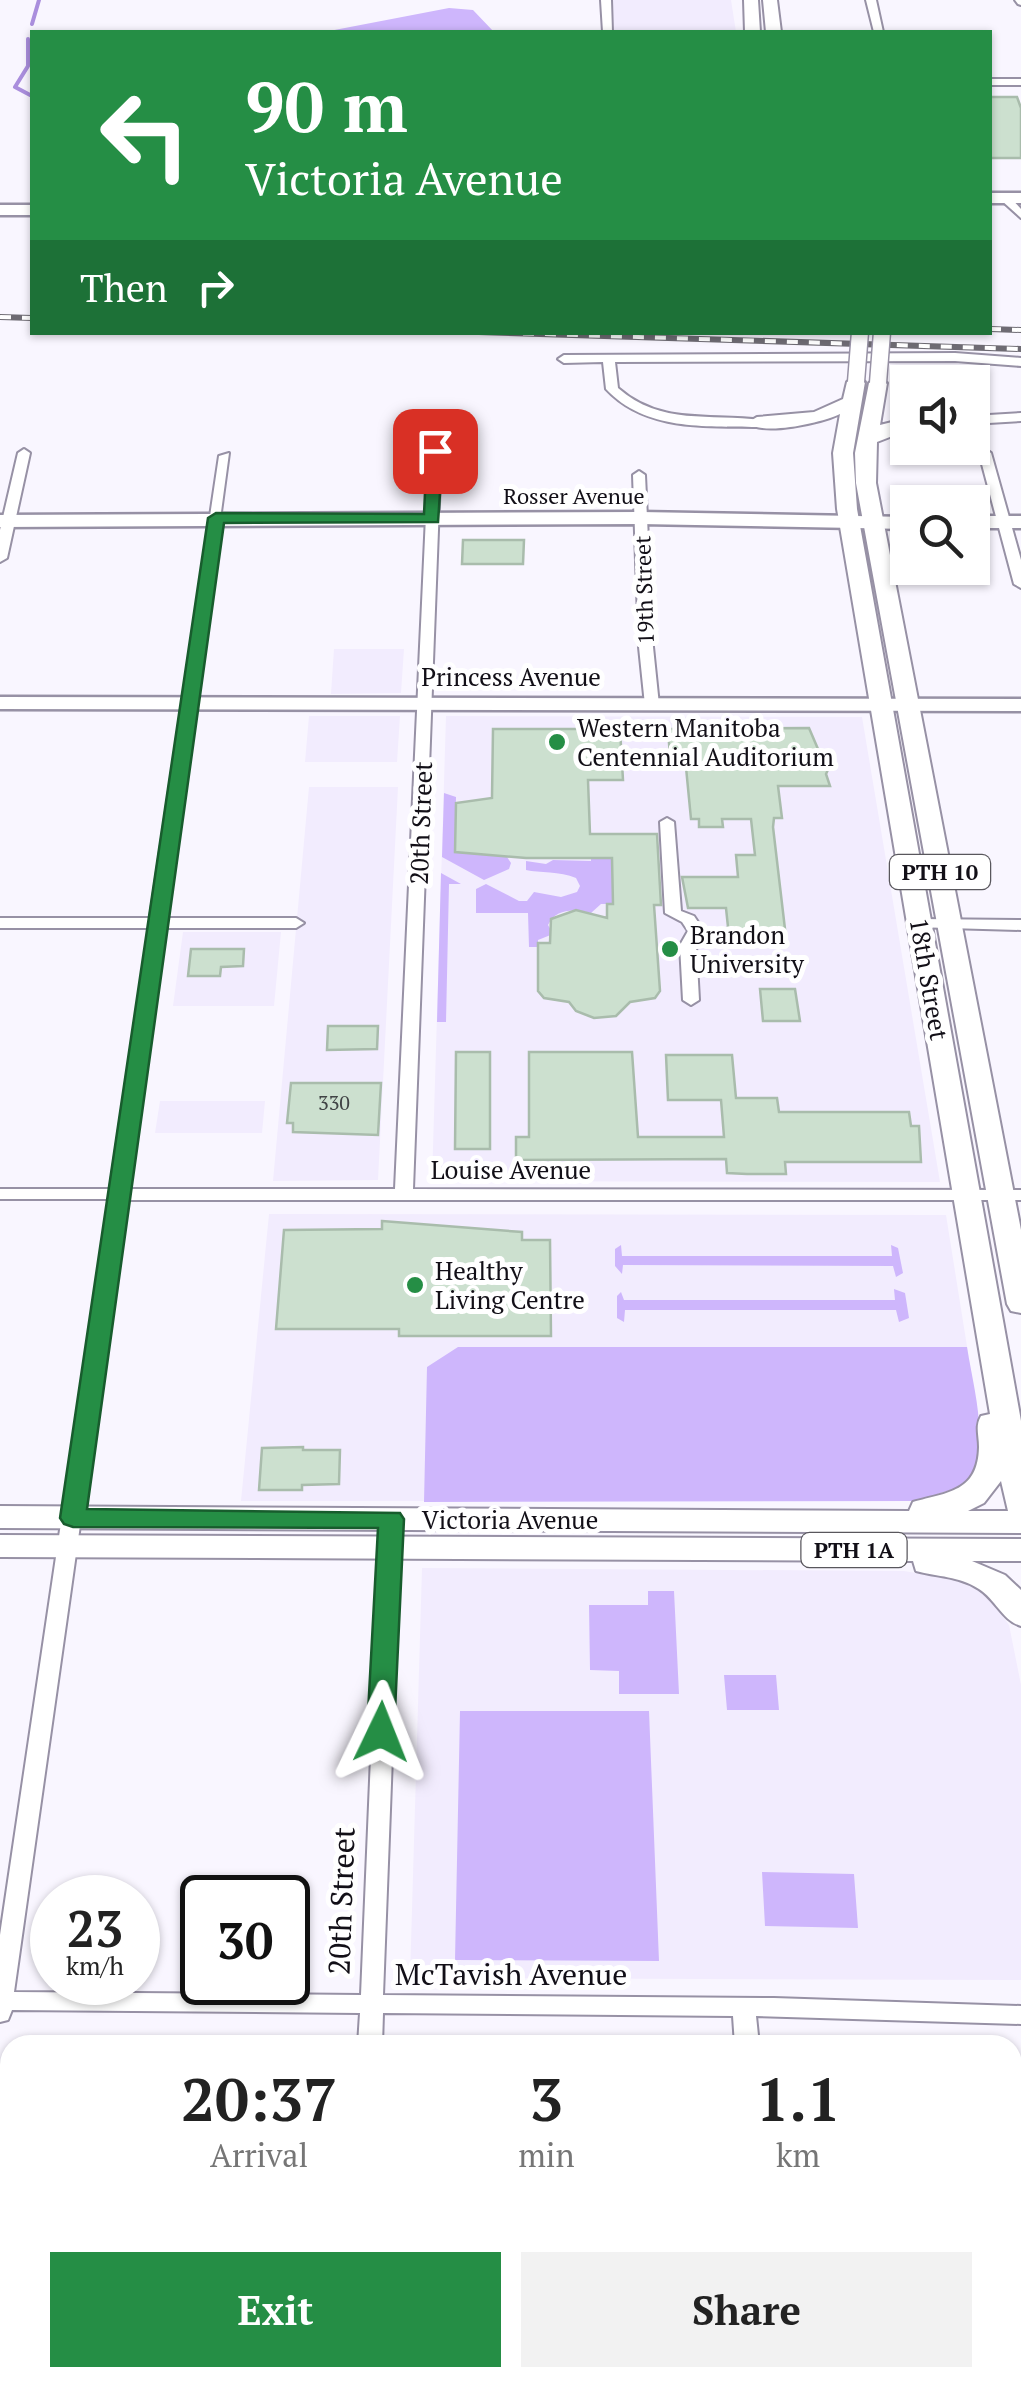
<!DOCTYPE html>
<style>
body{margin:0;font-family:"PT Serif",serif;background:#f2f2f2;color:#222;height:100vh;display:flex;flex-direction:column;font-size:38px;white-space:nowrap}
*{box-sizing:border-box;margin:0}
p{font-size:32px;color:#767676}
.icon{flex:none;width:55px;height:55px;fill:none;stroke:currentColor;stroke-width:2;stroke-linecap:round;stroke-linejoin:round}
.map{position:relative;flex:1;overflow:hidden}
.panel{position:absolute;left:0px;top:2035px;width:1022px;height:352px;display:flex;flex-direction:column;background:#fff;border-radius:30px 30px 0 0;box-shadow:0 2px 8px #0004}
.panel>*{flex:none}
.guide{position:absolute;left:30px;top:30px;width:962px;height:305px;border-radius:0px;box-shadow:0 2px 8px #0004;background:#258e45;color:#fff;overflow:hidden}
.buttons{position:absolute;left:890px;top:365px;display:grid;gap:20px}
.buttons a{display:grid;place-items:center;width:100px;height:100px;border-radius:0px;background:#fff;box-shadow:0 2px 8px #0004;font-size:50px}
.speed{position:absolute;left:30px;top:1875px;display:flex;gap:20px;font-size:50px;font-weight:700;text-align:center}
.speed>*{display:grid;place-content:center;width:130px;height:130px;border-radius:50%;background:#fff;box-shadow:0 2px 8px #0004;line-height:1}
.speed small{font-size:25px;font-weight:400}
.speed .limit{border:5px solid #111;border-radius:15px;background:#fff;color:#111}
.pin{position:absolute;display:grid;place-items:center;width:85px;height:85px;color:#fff;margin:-42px;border-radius:20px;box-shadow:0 5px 15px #0006}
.me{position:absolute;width:110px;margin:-55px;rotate:2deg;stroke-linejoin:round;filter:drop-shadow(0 0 8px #0008)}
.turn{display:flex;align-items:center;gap:35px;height:210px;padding:0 50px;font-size:45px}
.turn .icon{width:130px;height:130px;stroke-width:2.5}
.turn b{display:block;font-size:70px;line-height:85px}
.then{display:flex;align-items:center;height:95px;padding:0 50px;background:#0003;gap:20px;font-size:38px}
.eta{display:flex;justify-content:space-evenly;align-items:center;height:170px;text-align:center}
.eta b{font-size:60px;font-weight:700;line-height:70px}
.button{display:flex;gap:20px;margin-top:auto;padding:20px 50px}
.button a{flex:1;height:115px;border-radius:0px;background:#258e45;color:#fff;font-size:40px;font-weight:700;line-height:115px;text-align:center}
.button a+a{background:#f2f2f2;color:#222}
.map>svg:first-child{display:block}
.built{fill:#f2ecfe}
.green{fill:#ceb6fc}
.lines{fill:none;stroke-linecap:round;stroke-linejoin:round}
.stream{stroke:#aa8edd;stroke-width:4}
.building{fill:#cce0cf;stroke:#a9bcac;stroke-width:2.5}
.street-casing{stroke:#9791a5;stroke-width:4}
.secondary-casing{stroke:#9791a5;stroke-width:5}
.primary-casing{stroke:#9791a5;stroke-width:4}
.street{fill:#fff;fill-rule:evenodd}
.secondary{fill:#fff;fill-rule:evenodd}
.primary{fill:#fff;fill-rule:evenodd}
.rail-casing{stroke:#6e6b73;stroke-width:6}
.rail{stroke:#fff;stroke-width:4;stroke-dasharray:11;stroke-linecap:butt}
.primary-bridge-casing{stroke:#9791a5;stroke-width:19;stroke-linecap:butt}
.primary-bridge{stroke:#fff;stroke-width:16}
.route{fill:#258e45;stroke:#185c2d;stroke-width:2.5}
.poi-dot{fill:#258e45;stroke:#fff;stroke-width:4}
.labels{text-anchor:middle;stroke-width:10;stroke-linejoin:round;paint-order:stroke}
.number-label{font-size:20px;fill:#404345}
.far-street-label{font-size:22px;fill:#120f17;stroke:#fff}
.shield{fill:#fff;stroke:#59575d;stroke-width:2.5}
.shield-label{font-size:22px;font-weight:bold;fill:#120f17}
.street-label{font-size:25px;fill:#120f17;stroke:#fff}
.poi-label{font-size:25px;fill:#120f17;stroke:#fff;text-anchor:start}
.near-street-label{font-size:30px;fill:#120f17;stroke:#fff}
</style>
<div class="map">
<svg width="1021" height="2386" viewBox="0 0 1021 2386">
<rect width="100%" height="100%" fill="#f9f6ff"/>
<path class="built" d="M606,0h125l5,32h-128z
M334,649h70l-3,44 -70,1z
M309,716h91l-3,46h-92z
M446,716l416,1 78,465 -508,-1z
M309,787h89l-20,393 -105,1z
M183,932h98l-7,74h-101z
M160,1101h105l-3,32h-107z
M269,1214l677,1 35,219 -65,67h-675z
M422,1568l482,3 64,11 15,8 26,35 12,60v295l-611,-2z"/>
<path class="green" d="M449,8l24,2 21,22h-170z
M444,793l12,4 -1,54 50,3 6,9 -2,6 -25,11 -42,-23z
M591,844h20l2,60h-12l-10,9c-16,-4 -35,-5 -43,12l5,9 -15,6v7h-9l-1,-34h-52v-24l10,-5 33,17h8l7,-9 27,5 16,-5 3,-6 -4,-8c-16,-7 -37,-5 -50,-8v-9l20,3 7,-4 38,1z
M441,873l20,11h-12l-3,138h-9z
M621,1245l1,11h270l-1,-11 7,3 5,25 -7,4 -3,-11 -270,-1 -1,9 -7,-8v-17z
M894,1289l11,4 4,25 -10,4 -3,-12h-271l-1,12 -7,-4v-22l4,-4 3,8h271z
M458,1347h509c7,45 23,94 2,137l-53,17 -492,1 3,-135z
M648,1591h26l5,103h-60v-23l-29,-1 -1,-65h59z
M724,1675h52l3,35h-52z
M460,1711h189l10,250 -204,-1z
M762,1872l92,2 4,54 -93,-2z"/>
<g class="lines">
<path class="stream" d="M32,24l7,-24
M28,39v27l-13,21 17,9"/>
</g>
<path class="building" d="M990,97h27l4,11v50h-31z
M463,540h61l-1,24h-61z
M809,728l12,28 11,5 -6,13 4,12h-52l4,32h-8l-1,9 14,119h-57l-4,-38h-38l-6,-31h56l-2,-22h19l-4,-36h-29l1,8h-24v-8h-8l-6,-62h-15l-2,-28z
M493,729h127l3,51h-35l2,54h67l4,71h-7l6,86 -5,7 -25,4 -14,14 -22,2 -18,-7 -7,-9 -25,-4 -6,-7v-48h12l1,-24 25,-9 31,8v-14h6l-1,-46h-86l-71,-6 1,-49 36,-5z
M191,949h53l-1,17 -22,1 -1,9h-32z
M760,989h35l5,32h-37z
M328,1026h50l-1,23 -50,1z
M456,1052h34v97h-35z
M529,1052h103l6,85h86l-3,-37h-53l-2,-45h66l4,43h41l2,14h130l2,14h8l2,36h-136l1,12h-39l-20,-1 -1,-14 -210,1v-23h13z
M291,1083h90l-3,52 -85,-3v-9h-6z
M382,1221l140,11v8h28l1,96h-152v-7h-123l8,-99 98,-1z
M303,1447v3h37l-1,34 -37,1v5h-43l3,-42z"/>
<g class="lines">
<defs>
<path id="street" d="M601,0h10l1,32h-9z
M866,0h10l7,32h-9z
M1015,0h6v5l-3,-1z
M990,79h31v6h-31z
M1001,196h8l12,13v9l-20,-18z
M955,353l66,5v8l-66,-5 -340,1 3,26c43,38 92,25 143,32l2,3 -6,4c-52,-1 -112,4 -151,-38l-3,-27 -39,1 -6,-4 6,-4z
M1021,413v8l-49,3v-8z
M435,447l6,4 -28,738 608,1v10h-895l-112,792 347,3 20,-476 3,-5h14l3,5 -18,476 391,3 247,8v18l-265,-8 3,29h-24l-2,-29 -350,-3 -1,32h-24l2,-32 -348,-3 -4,10 -8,2v-87l109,-736h-109v-10h110l39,-261h-149v-10h150l69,-462 10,-3 -63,465h130l8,5 -8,5h-131l-37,261h267l34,-738z
M24,449l6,4 -23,105 -7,4v-32l18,-77z
M985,449l6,4 30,107v28l-7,-4 -35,-131z
M639,471l6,4 8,172 6,58 -7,4 -7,-4 -6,-58 -6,-172z
M667,818l7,4 7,89 13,5 10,15 -8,14 3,55 -8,5 -8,-5 -3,-55 8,-14 -6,-9 -17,-9 -5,-91z
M919,919l102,1v10l-108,-3 -2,-3 2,-3z
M346,2378h26v8h-26z
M758,2378h26v8h-26z"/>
<path id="secondary" d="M990,193h31v10h-31z
M0,205h32v10h-32z
M641,512l267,5v12l-267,-5 -641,3v-12z
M972,516h49v12h-49z
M0,697l1021,2v12l-1021,-2z"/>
<path id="primary" d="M744,0h14l2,32h-15z
M763,0h14l4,32h-15z
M856,376l9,6 -12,71 4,56 164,912v112l-1021,-5v-22l909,5 4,-9c35,-10 65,-10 66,-55 0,-12 -4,-21 2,-31l9,-2 -153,-905 -4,-56 7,-39c-19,9 -76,22 -93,9l10,-6 57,-5 29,-13 4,-17zM1001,1481l7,30h-40l16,-8z
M878,377l9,6 -7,42 28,-7v12l-31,12 -1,41 145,747v83l-10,-2 -4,-7 -151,-821 -1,-30 14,-70z
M0,1535l1021,4v22h-49l33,14 16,15v36c-18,-5 -25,-26 -42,-37 -20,-13 -41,-12 -63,-18l-3,-10 -913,-4z"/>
</defs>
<use href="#street" class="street-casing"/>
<use href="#secondary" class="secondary-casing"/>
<use href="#primary" class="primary-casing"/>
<use href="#street" class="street"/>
<use href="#secondary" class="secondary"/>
<use href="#primary" class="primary"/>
<defs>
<path id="rail" d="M0,317l32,1
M990,329l31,1
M479,332l542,17"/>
</defs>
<use href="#rail" class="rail-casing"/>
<use href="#rail" class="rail"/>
<defs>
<path id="primary-bridge" d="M856,382l4,-50
M878,383l4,-51"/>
</defs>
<use href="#primary-bridge" class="primary-bridge-casing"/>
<use href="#primary-bridge" class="primary-bridge"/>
</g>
<path class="route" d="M435,446l8,5 -5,71 -214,1 -137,986 313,4 4,6 -10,213 -4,7h-19l-4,-7 11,-204 -305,-1 -9,-3 -4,-6 148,-1000 8,-5 208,1 3,-63z"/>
<g class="poi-dot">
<circle cx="557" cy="742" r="10"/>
<circle cx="670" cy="949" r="10"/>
<circle cx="415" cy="1285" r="10"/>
</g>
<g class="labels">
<g class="number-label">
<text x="334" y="1110">330</text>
</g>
<g class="far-street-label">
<text x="574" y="504">Rosser Avenue</text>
<text transform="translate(644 590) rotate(-92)" y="8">19th Street</text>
</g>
<g class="shield">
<rect x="890" y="855" width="100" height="34" rx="8"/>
<rect x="801.5" y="1533" width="105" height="34" rx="8"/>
</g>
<g class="shield-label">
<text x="940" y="880">PTH 10</text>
<text x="854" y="1558">PTH 1A</text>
</g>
<g class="street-label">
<text x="511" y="686">Princess Avenue</text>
<text transform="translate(421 823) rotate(-88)" y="9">20th Street</text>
<text transform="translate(929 979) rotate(80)" y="9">18th Street</text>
<text x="511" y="1179">Louise Avenue</text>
<text x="510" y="1529">Victoria Avenue</text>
</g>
<g class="poi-label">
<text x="577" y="737">Western Manitoba<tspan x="577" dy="29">Centennial Auditorium</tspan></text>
<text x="690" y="944">Brandon<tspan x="690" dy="29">University</tspan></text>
<text x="435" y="1280">Healthy<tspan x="435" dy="29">Living Centre</tspan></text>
</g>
<g class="near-street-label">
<text transform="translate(342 1901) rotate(-88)" y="10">20th Street</text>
<text x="511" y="1985">McTavish Avenue</text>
</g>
</g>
</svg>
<div class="buttons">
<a><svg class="icon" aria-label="sound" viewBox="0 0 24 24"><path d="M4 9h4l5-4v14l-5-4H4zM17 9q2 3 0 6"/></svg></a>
<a><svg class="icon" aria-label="search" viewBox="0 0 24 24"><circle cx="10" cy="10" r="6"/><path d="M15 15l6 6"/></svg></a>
</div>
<div class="speed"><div>23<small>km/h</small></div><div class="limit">30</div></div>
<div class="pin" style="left:435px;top:451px;background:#d93025"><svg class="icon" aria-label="arrive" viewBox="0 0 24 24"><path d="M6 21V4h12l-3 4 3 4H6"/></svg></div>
<svg class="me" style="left:381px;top:1732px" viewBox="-20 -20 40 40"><path d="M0-17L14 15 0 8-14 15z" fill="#258e45" stroke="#fff" stroke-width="4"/></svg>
<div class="guide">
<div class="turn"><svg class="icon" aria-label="left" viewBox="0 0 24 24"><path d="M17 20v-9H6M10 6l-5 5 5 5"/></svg><div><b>90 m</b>Victoria Avenue</div></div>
<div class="then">Then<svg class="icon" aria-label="right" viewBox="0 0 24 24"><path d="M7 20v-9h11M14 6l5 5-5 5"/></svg></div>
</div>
<section class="panel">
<div class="eta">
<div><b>20:37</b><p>Arrival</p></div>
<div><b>3</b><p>min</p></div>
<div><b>1.1</b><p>km</p></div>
</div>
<div class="button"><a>Exit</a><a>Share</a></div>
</section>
</div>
